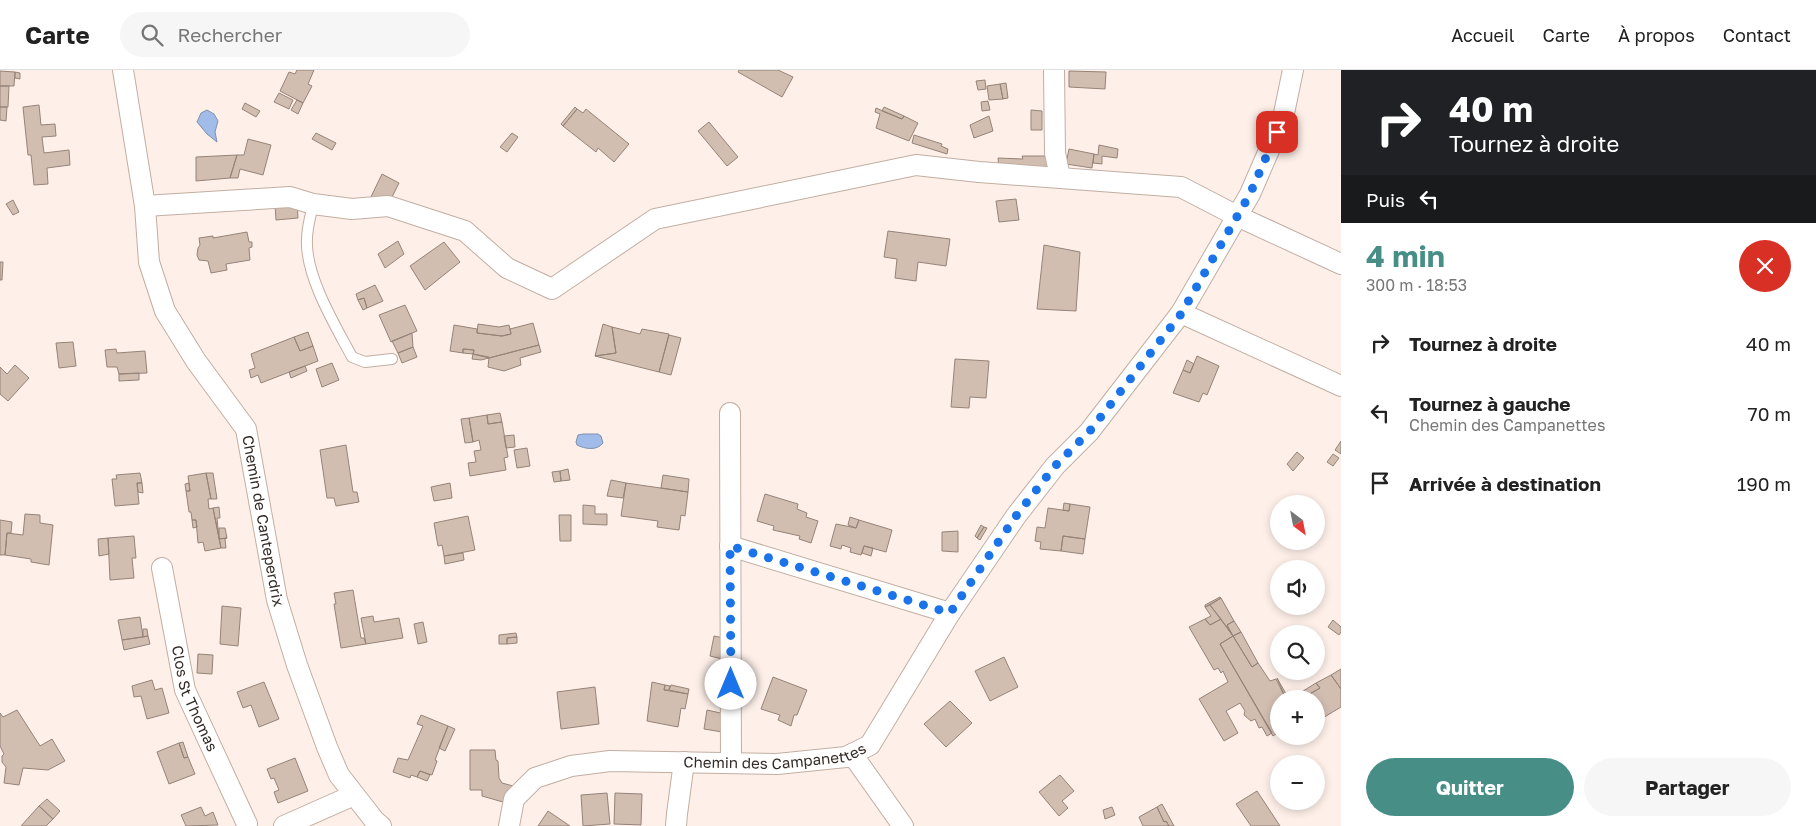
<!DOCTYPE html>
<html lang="fr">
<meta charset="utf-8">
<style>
body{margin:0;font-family:"Golos Text",sans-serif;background:#f6f6f6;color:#222;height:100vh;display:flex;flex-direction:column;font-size:19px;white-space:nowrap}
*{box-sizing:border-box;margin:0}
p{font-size:16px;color:#767676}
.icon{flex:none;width:28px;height:28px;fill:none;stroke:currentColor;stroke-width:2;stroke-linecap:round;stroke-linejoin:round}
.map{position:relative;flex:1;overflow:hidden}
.side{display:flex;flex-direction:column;background:#fff;width:475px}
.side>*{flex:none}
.top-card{background:#202124;color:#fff;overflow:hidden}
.needle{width:32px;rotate:148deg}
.tools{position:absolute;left:1270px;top:425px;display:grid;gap:10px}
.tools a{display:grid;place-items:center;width:55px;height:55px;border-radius:50%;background:#fff;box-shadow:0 2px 8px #0003;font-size:25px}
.pin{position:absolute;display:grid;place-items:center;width:42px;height:42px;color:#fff;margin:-21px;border-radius:10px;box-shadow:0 2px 8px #0006}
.me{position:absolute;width:55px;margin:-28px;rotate:0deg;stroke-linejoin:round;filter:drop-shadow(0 0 4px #0008)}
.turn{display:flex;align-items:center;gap:18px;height:105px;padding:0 25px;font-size:22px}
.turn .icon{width:65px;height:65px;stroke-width:2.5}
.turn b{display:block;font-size:35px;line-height:42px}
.then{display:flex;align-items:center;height:48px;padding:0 25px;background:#0003;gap:10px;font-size:19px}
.round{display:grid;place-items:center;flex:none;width:52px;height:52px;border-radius:26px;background:#f6f6f6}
.summary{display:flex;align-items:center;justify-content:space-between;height:85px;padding:0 25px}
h1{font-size:30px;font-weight:700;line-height:38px;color:#478e87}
.button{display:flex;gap:10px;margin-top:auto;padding:10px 25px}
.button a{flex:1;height:58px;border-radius:30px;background:#478e87;color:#fff;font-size:20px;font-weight:700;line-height:58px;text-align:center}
.button a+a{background:#f6f6f6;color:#222}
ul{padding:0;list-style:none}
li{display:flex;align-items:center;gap:15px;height:70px;padding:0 25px}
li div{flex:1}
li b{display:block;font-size:19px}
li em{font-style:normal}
header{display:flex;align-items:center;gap:30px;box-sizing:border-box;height:70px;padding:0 25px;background:#fff;border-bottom:1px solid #e0e0e0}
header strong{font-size:24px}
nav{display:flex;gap:28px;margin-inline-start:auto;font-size:18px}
.search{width:350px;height:45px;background:#f6f6f6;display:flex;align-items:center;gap:12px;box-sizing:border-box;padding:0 18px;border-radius:28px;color:#767676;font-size:19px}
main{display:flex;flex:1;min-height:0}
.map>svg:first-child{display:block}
.water{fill:#a1bce8;stroke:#8090ae}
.building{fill:#d2bdb1;stroke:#968378}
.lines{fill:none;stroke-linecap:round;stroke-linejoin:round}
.lane-casing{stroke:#c2aea2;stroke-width:12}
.street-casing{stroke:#c2aea2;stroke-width:22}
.lane{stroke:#fff;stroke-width:10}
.street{stroke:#fff;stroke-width:20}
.route{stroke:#1a73e8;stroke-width:9;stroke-dasharray:0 16.2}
.labels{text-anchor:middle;stroke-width:4.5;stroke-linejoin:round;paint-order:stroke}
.street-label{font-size:15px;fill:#332b27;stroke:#fef0e9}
</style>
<header>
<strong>Carte</strong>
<div class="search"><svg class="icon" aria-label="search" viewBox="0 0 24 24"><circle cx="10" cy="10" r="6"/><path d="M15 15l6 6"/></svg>Rechercher</div>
<nav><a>Accueil</a><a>Carte</a><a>À propos</a><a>Contact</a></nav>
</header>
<main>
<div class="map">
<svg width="1341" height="756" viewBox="0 0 1341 756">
<rect width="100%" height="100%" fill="#fef0e9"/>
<path class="water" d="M207,40l7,4 4,7 -3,11 2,10 -10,-8 -10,-12 4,-9z
M583,364h15l3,2 2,7c-6,8 -18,6 -26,2l-1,-3 2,-7z"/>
<path class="building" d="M297,0h17l-6,14 4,2 -9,17 -23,-12 9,-19 6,2z
M739,0h39l15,7 -11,20 -44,-25z
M0,1l15,1 -1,14h-14z
M1069,1l37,1 -1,17 -36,-2z
M15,2l5,1v6l-5,-1z
M985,10l1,9 -8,1 -2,-9z
M1006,13l2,15 -5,1 -3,-15z
M1000,14l3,15 -14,1 -2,-14z
M0,16h9l-1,21h-8z
M279,23l14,7 -4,9 -15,-7z
M297,30l6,3 -5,11 -7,-4z
M988,31l2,9 -8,1 -1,-9z
M245,33l15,8 -4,6 -14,-8z
M39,35l2,20 14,-1 1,12 -14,1 2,16 25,-3 1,15 -23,3 1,16 -14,1 -3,-30h-3l-5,-48z
M0,37h7l-1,14 -6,-1z
M575,37l2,2 -14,17 -2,-2z
M884,37l20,9 -2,3 -20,-8z
M876,38l26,11 2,-3 14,7 -9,18 -33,-13 4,-14 -5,-2z
M577,39l6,4 3,-4 43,35 -15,18 -16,-14 -2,4 -33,-26z
M1031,40l11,1v19h-11z
M989,46l4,15 -19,7 -4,-13z
M709,52l29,35 -11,9 -29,-35z
M316,63l20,10 -4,7 -20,-11z
M512,63l6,4 -11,15 -7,-5z
M914,65l28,9 -1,2 7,3 -1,5 -35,-11z
M248,69l23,6 -8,30 -23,-6 -2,9h-8l7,-23h7z
M1099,75l19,4 -1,9 -15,-2v8l-9,-1 1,-9 4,1z
M1069,79l25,5 -2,14 -26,-4z
M237,85l-7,23 -34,3v-24z
M1022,86h28v14l-51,-1 -1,-11 25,1z
M382,104l17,9 -10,20h-21z
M1016,129l3,21 -20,2 -3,-21z
M13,130l6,12 -6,3 -7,-11z
M297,133l1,15 -22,2 -1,-16z
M888,161l62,8 -4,27 -28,-4 -2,19 -21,-3 2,-19 -13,-2z
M247,162l2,10h3v5l-3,1 1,12 -24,4 1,6 -16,3 -3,-12 -9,-1 -2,-5 1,-7 2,-3 -1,-7 14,-2v2z
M398,171l6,13 -19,14 -7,-14z
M444,172l16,20 -35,28 -15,-24z
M1044,175l36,7 -4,59 -39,-2z
M0,192h3l-1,18h-2z
M375,215l8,16 -16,7 -3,-10 -6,2 -2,-6z
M364,228l3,10 -4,2 -5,-10z
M405,235l12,26 -26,11 -12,-27z
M533,253l6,22 -50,13 -16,-4 1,-4 -11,-1v4l-13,-2 4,-26 23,4v4l25,3 9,-2 -1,-5z
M478,254l21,3 10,-2 2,9 -9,2 -25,-3z
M603,254l9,3 4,26 -21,3z
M612,257l28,7 2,-5 27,5 -10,38 -64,-16 21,-3z
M308,262l5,14 -13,5 -6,-14z
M412,263l1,14 -15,6 -6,-12z
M669,265l12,3 -10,37 -12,-3z
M294,267l6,14 13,-5 5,15 -57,22 -3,-8 -7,3 -2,-8 6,-2 -4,-14z
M73,272l3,24 -17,2 -3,-25z
M539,275l2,7 -21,6 1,7 -17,6 -16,-4 1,-9z
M413,277l4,10 -15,6 -4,-10z
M116,279l1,4 28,-2 2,22 -28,1 -2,-7h-10l-2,-17z
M463,279l11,1 -1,4 -10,-1z
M473,284l16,3v1l-8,2 -9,-1z
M1197,286l22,10 -12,29 -4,-2 -4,9 -26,-9 10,-23 7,3z
M955,289l34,2 -3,37 -16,-1 -1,11 -18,-1z
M1187,290l7,4 -4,9 -7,-3z
M332,293l7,17 -17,7 -6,-18z
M15,295l14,13 -21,23 -8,-7v-27l7,7z
M305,296l2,5 -16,7 -2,-6z
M139,303v7l-20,1v-7z
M500,343l2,9 -14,2 -1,-9z
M487,345l1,9 14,-2 6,35 -4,1 2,12 -36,6 -2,-13 8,-1 -2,-11 7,-1 -2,-10 -6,2 -4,-24z
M469,348l4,24 -8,1 -4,-24z
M514,365l1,12 -9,1 -2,-12z
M1341,371v13l-6,-4z
M346,375l7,47h4l2,10 -23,4 -2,-8h-7l-7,-48z
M527,378l3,18 -13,2 -3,-18z
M1297,382l7,6 -11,13 -6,-7z
M1333,384l6,4 -6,8 -6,-4z
M568,399l2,11 -9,1 -1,-10z
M560,401l1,10 -7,1 -2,-10z
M140,403l2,10h-5l2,21 -24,2 -3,-27h5l-1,-4z
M206,403l5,26h-3l1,10 4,-1 8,40 -16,3 -2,-9 -5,1 -2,-23h-4l-1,-8h-2l-3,-21h4l-2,-15z
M206,403h7l4,26h-6z
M663,405l26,4 -1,13 -27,-4z
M611,410l15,3 -3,15 -16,-2z
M137,413h5l1,10 -5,-1z
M189,413l1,8h-4l-1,-7z
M450,413l2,15 -18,3 -3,-14z
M626,413l62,9 -3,24 -4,-1 -2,15 -22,-3 1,-6 -37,-5z
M765,424l33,10 -1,5 10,4 -1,4 12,4 -7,22 -12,-4 1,-3 -27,-6 1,-4 -17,-5z
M1064,433l6,1 -1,7 -6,-1z
M1070,434l20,3 -5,32 -22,-3 -2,15 -21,-2 1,-7 -6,-1 2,-14 8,1 3,-20 21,3z
M583,435l12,1v8h12v11l-24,-1z
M219,437l1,11h-3l2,21 8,-1 -2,1 1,9h-5l-8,-40z
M25,444l15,1v8l13,2 -4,40 -18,-3v-3l-26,-4 2,-22 16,2z
M559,445h12v26h-11z
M468,446l7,34 -31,6 -2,-11 -4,1 -4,-23z
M850,447l9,3 -3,8 -8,-3z
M0,450l12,2 -1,11h-4l-2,22h-5z
M192,450h4l1,7 -4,1z
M859,450l33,10 -6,22 -22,-6 -3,9 -11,-3 1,-4 -9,-3 -1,4 -11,-3 6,-22 20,4z
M981,455l3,2 -7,11 -2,-2z
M984,457l3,1 -7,12 -3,-2z
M219,458h6l2,10 -8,1z
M958,461v21l-16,-1v-19z
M134,466l2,22h-4l2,20 -24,2 -2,-42z
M1063,466l22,3 -2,15 -22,-3z
M108,468l1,16 -10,2 -1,-17z
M864,476l9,2 -2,8 -9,-3z
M463,483l1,7 -19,4 -1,-8z
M353,520l8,48h3l2,6 -25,4 -7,-44h2l-2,-11z
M1220,527l1,1 -16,9v-2z
M1221,528l13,23 -7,4 6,11 -23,-31z
M1210,535l11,14 -11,6 -5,-6 6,-3 -6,-9z
M222,536l19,2 -3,38 -18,-2z
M373,546l1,6 25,-4 4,20 -37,6 -5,-26z
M140,547l3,20 -21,3 -4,-20z
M1205,549l5,6 11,-6 12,17 -13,8 52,89 -5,3 -5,-9 -3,1 -4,-9 -4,2 -7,-6 1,-4 -5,-8 -14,8 12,22 -14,8 -25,-42 29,-17 -5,-11 -2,2 -3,-5 -4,2 -25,-43z
M1333,550l8,7v5l-2,3 -11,-8z
M1234,551l7,11 -8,4 -6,-11z
M423,552l4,20 -9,2 -4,-20z
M143,559h4l1,7 -5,1z
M1241,562l17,31 -6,4 -19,-31z
M516,563l1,4 -10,1v6h-8v-9z
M148,566l2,8 -26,6 -2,-10z
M714,566l10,2 -2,21 -12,-3z
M1233,566l19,31 6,-4 12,18 6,-2 10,20h-7v33l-6,4 -53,-92z
M517,567v6l-10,1v-6z
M198,584l15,1 -1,19 -15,-1z
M1004,587l14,30 -28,14 -15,-30z
M1341,599v20l-10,-14z
M1331,605l10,14v18l-25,15v-23h-15l19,-11 -4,-5z
M773,607l34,13 -10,25h-3l-3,11 -13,-6 2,-5 -19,-6z
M1277,608l12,21h-3z
M152,610l3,10 7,-2 7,25 -22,6 -6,-23 -7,1 -2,-11z
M264,612l15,37 -20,8 -8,-22 -8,3 -6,-16z
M652,612l13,3 -1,5 24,4 -3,15 -4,-1 -3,19 -31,-6z
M1316,613l4,5 -19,11h-11z
M665,615l5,1 -1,4h-5z
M671,615l18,4 -1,5 -19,-4z
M595,617l4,37 -38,5 -4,-37z
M950,631l22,22 -26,24 -22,-23z
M17,640l23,36 12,-7 13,22 -17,9 -25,-2 -4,17 -15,-2 2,-16 -4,-5v-6l2,-2 -4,-8v-33l3,4z
M707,640l18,4 -3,18 -18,-3z
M421,645l27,11 -13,34 2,1 -5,14 -12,-4 -3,6 -6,-2 -1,3 -17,-6 5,-14 10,2 15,-34 -6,-2z
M448,656l7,3 -10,22 -6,-3z
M183,672l5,15 -4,1 -5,-15z
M179,673l5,15 4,-1 7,17 -26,10 -12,-32z
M470,680h25l1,10 2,1 1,17 3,5 11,3 -10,16 -21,-6v-6h-12z
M295,688l13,33 -30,12 -4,-11 5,-2 -5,-12 -3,1 -4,-10z
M420,701l10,4 -3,6 -10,-4z
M1060,705l14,16 -12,10 6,7 -9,8 -20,-24z
M1257,721l23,35h-29l-15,-22z
M607,723l3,31 -27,2 -2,-31z
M615,723l27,1 -1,31 -27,-1z
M47,729l13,12 -7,8 -14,-13z
M1162,734l12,22h-5l-3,-5 -2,1 -7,-15z
M39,736l14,13 -7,7h-25z
M201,737l4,9 8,-4 5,13 -32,1 -5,-11z
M1112,737l3,8 -10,4 -2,-9z
M1157,737l7,15 2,-1 3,5h-26l-4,-9z
M548,741l22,15h-32z"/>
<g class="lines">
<defs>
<path id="lane" d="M313,134c-2,11 -6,23 -6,35 -2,37 28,86 45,118l13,5 27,-3"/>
<g id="street">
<path id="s1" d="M123,0l22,136 4,56 16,49 31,50 50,68 31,171 20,65 30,82 12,28 35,45 7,6"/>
<path d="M1054,0l1,83 5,24"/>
<path d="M145,136l145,-9 23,7 39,5 36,-3 77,25 42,37 45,21 103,-70 261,-54 63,7 202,15 56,29 104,48"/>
<path d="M1181,243l160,73"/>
<path d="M730,343l1,350"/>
<path d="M730,476l220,67"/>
<path id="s2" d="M162,498l23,122 62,134"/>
<path d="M852,684l51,72"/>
<path d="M284,756l70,-31"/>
<path id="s3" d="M509,756l5,-27 21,-21 36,-12 39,-5 167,3 69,-7 24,-12 80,-132 66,-97 39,-50 34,-34 92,-119 69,-119 33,-76 10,-48"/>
<path d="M676,756l1,-12 7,-52"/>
</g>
</defs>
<use href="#lane" class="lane-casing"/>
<use href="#street" class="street-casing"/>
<use href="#lane" class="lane"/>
<use href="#street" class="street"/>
</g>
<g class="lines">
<path class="route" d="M731,614l-1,-138 220,67 66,-97 39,-50 34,-34 92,-118 69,-120 27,-62"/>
</g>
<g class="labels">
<g class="street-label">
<text dy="5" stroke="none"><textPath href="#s1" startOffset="482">Chemin de Canteperdrix</textPath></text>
<text dy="5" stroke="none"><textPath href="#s2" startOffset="135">Clos St Thomas</textPath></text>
<text dy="5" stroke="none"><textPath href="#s3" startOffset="300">Chemin des Campanettes</textPath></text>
</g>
</g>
</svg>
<div class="tools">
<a><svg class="needle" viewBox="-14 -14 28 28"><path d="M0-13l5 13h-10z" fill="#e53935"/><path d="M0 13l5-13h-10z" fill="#767676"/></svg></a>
<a><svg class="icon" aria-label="sound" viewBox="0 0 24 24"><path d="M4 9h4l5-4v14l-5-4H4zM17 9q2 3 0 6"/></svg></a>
<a><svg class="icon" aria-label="search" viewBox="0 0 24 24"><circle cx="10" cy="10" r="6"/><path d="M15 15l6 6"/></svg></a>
<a>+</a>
<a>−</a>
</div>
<div class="pin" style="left:1277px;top:62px;background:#d93025"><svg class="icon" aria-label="arrive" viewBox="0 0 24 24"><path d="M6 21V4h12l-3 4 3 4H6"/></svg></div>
<svg class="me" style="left:731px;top:614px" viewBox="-20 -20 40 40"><circle r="19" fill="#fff"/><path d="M0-13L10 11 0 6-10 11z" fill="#1a73e8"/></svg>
</div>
<section class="side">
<div class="top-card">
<div class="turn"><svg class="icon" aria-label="right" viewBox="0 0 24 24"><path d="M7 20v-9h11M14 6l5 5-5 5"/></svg><div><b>40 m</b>Tournez à droite</div></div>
<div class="then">Puis<svg class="icon" aria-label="left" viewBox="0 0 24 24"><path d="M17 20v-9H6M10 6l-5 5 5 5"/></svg></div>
</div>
<div class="summary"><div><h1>4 min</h1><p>300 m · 18:53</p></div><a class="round" style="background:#d93025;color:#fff"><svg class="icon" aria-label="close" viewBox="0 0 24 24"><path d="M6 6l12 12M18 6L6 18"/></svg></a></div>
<ul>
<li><svg class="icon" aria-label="right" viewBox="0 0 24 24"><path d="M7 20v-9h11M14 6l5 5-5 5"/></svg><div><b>Tournez à droite</b></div><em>40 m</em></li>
<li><svg class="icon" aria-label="left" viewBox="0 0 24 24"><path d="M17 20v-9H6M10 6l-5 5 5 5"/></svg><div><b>Tournez à gauche</b><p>Chemin des Campanettes</p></div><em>70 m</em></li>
<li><svg class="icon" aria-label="arrive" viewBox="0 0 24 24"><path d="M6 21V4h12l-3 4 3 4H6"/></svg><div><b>Arrivée à destination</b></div><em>190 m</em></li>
</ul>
<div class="button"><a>Quitter</a><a>Partager</a></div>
</section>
</main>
